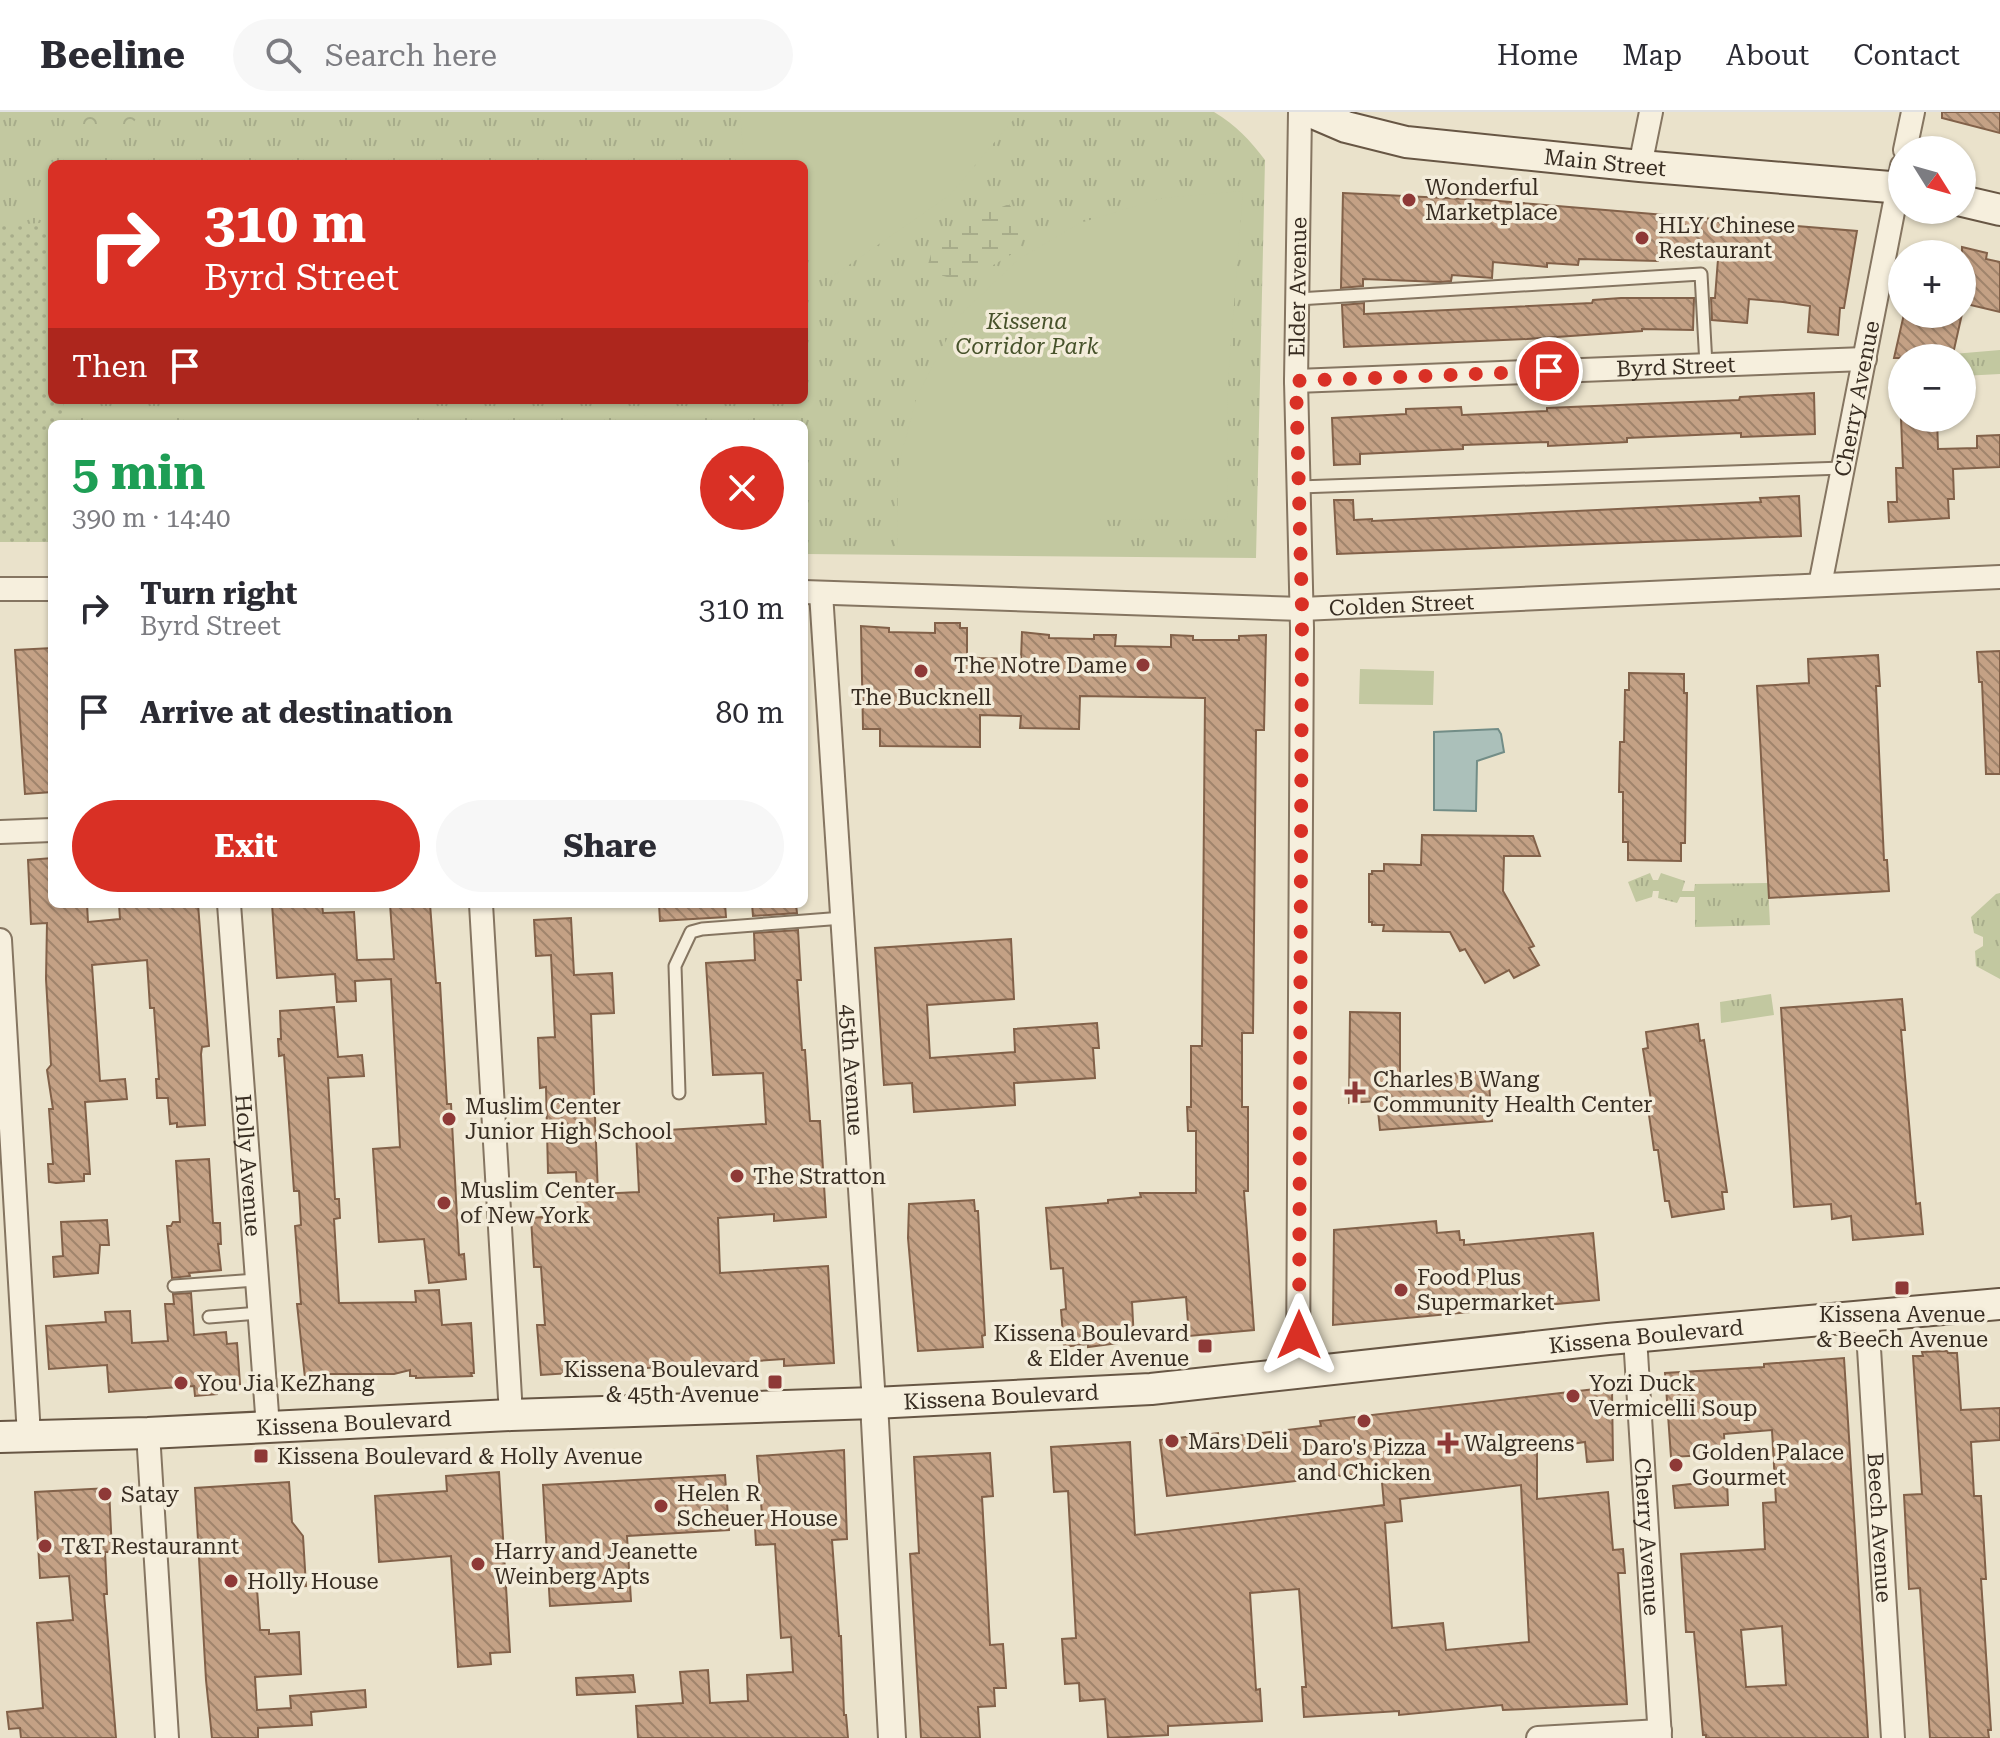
<!DOCTYPE html>
<meta charset="utf-8">
<style>
body{margin:0;font-family:"Roboto Serif",serif;background:#f7f7f7;color:#2b2b33;height:100vh;display:flex;flex-direction:column;font-size:30px;white-space:nowrap}
*{box-sizing:border-box;margin:0}
p{font-size:26px;color:#7c7c81}
.icon{flex:none;width:44px;height:44px;fill:none;stroke:currentColor;stroke-width:2;stroke-linecap:round;stroke-linejoin:round}
.map{position:relative;flex:1;overflow:hidden}
.panel{position:absolute;left:48px;top:308px;width:760px;height:488px;display:flex;flex-direction:column;background:#fff;border-radius:12px;box-shadow:0 2px 6px #0004}
.panel>*{flex:none}
.top-card{position:absolute;left:48px;top:48px;width:760px;height:244px;border-radius:12px;box-shadow:0 2px 6px #0004;background:#d93025;color:#fff;overflow:hidden}
.needle{width:52px;rotate:127deg}
.fabs{position:absolute;left:1888px;top:24px;display:grid;gap:16px}
.fabs a{display:grid;place-items:center;width:88px;height:88px;border-radius:50%;background:#fff;box-shadow:0 2px 6px #0004;font-size:40px}
.pin{position:absolute;display:grid;place-items:center;width:68px;height:68px;color:#fff;margin:-34px;border:4px solid #fff;border-radius:50%;box-shadow:0 2px 8px #0007}
.me{position:absolute;width:88px;margin:-44px;rotate:0deg;stroke-linejoin:round;filter:drop-shadow(0 0 6px #0008)}
.turn{display:flex;align-items:center;gap:28px;height:168px;padding:0 24px;font-size:36px}
.turn .icon{width:104px;height:104px;stroke-width:2.5}
.turn b{display:block;font-size:56px;line-height:68px}
.then{display:flex;align-items:center;height:76px;padding:0 24px;background:#0003;gap:16px;font-size:30px}
.round{display:grid;place-items:center;flex:none;width:84px;height:84px;border-radius:42px;background:#f7f7f7}
.headline{display:flex;align-items:center;justify-content:space-between;height:136px;padding:0 24px}
h1{font-size:48px;font-weight:700;line-height:60px;color:#1e9e55}
.button{display:flex;gap:16px;margin-top:auto;padding:16px 24px}
.button a{flex:1;height:92px;border-radius:48px;background:#d93025;color:#fff;font-size:32px;font-weight:700;line-height:92px;text-align:center}
.button a+a{background:#f7f7f7;color:#2b2b33}
ul{padding:0;list-style:none}
li{display:flex;align-items:center;gap:24px;height:104px;padding:0 24px}
li div{flex:1}
li b{display:block;font-size:30px}
li em{font-style:normal}
header{display:flex;align-items:center;gap:48px;box-sizing:border-box;height:112px;padding:0 40px;background:#fff;border-bottom:2px solid #e1e1e2}
header strong{font-size:38px}
nav{display:flex;gap:44px;margin-inline-start:auto;font-size:28px}
.search{width:560px;height:72px;background:#f7f7f7;display:flex;align-items:center;gap:20px;box-sizing:border-box;padding:0 28px;border-radius:44px;color:#7c7c81;font-size:30px}
.map>svg:first-child{display:block}
.grass{fill:url(#grass-tufts);fill-rule:evenodd}
.forest{fill:url(#forest-crowns)}
.wetland{fill:url(#wetland-marsh)}
.garden{fill:url(#garden-dots)}
.pitch{fill:#c2c8a0}
.water{fill:#abc0ba;stroke:#728d87;stroke-width:2}
.building{fill:url(#building-back-hatch);stroke:#826149;stroke-width:2;fill-rule:evenodd}
.lines{fill:none;stroke-linecap:round;stroke-linejoin:round}
.service-casing{stroke:#857561;stroke-width:15}
.minor-casing{stroke:#857561;stroke-width:26}
.tertiary-casing{stroke:#857561;stroke-width:30}
.secondary-casing{stroke:#675644;stroke-width:34}
.service{stroke:#f6efdd;stroke-width:11}
.minor{stroke:#f6efdd;stroke-width:22}
.tertiary{stroke:#f6efdd;stroke-width:26}
.secondary{stroke:#f6efdd;stroke-width:30}
.route{stroke:#d93025;stroke-width:14;stroke-dasharray:0 25.2}
.poi-dot{fill:#8e3937;stroke:#f3ecda;stroke-width:3}
.labels{text-anchor:middle;stroke-width:7;stroke-linejoin:round;paint-order:stroke}
.street-label{font-size:22px;fill:#382d22;stroke:#f3ecda}
.poi-label{font-size:22px;fill:#382d22;stroke:#f3ecda;text-anchor:start}
.park-label{font-size:22px;font-style:italic;fill:#47522b;stroke:#f3ecda}
</style>
<header>
<strong>Beeline</strong>
<div class="search"><svg class="icon" aria-label="search" viewBox="0 0 24 24"><circle cx="10" cy="10" r="6"/><path d="M15 15l6 6"/></svg>Search here</div>
<nav><a>Home</a><a>Map</a><a>About</a><a>Contact</a></nav>
</header>
<div class="map">
<svg width="2000" height="1626" viewBox="0 0 2000 1626">
<defs>
<pattern id="grass-tufts" width="24" height="20" patternUnits="userSpaceOnUse" patternTransform="scale(2)"><rect width="24" height="20" fill="#c2c8a0"/><path d="M3 7l-1-3M5 7V3M7 7l1-3M15 17l-1-3M17 17v-4M19 17l1-3" fill="none" stroke="#a7ac8a"/></pattern>
<pattern id="forest-crowns" width="20" height="18" patternUnits="userSpaceOnUse" patternTransform="scale(2)"><rect width="20" height="18" fill="#c2c8a0"/><path d="M2 6a3 3 0 1 1 6 0M12 15a3 3 0 1 1 6 0" fill="none" stroke="#a7ac8a"/></pattern>
<pattern id="wetland-marsh" width="20" height="14" patternUnits="userSpaceOnUse" patternTransform="scale(2)"><rect width="20" height="14" fill="#c2c8a0"/><path d="M1 5h8M5 5V1M11 12h8M15 12V8" fill="none" stroke="#a7ac8a"/></pattern>
<pattern id="garden-dots" width="8" height="8" patternUnits="userSpaceOnUse" patternTransform="scale(2)"><rect width="8" height="8" fill="#c2c8a0"/><path d="M2 2h.1M6 6h.1" fill="none" stroke="#a7ac8a" stroke-width="1.8" stroke-linecap="round"/></pattern>
<pattern id="building-back-hatch" width="6" height="6" patternUnits="userSpaceOnUse" patternTransform="scale(2)"><rect width="6" height="6" fill="#c4a185"/><path d="M-1 5l2 2M0 0l6 6M5-1l2 2" fill="none" stroke="#a0846c"/></pattern>
</defs>
<rect width="100%" height="100%" fill="#eae2cb"/>
<path class="grass" d="M0,0h1214c22,13 36,28 51,48l-9,398 -452,-4v-130h-752v118h-52zM52,52h752v236h-752z
M2000,238v24l-38,2v-18h-11l2,-4z
M1650,761l3,7h5l3,-7 24,8 -3,10h12l1,-7 73,-1 2,42 -75,2v-30h-15l-3,6 -19,-5 1,-7h-6l-1,6 -16,5 -8,-20z
M2000,781v86l-24,-13 -1,-15 8,-5v-9l-9,-4 -3,-16 25,-23z
M1771,882l3,21 -53,8 -1,-21z"/>
<path class="forest" d="M71,0h71l-15,18 -38,1z"/>
<path class="wetland" d="M1009,92l10,15 -3,4 5,20 -2,7 -36,21 -29,8 -28,-8 6,-20 15,-13 20,-10 12,-12z"/>
<path class="garden" d="M52,110v178h11l1,24h-12v118h-52v-316z"/>
<path class="pitch" d="M740,0h280l-70,83 -120,83 -26,-26v-88h-54l-7,-15z
M1243,79l-15,189 -1,139 -129,1v28h-201l1,-81 19,-71 42,-80 60,-57 61,-36 82,-25z
M186,288h215v24h-215z
M702,302l1,10h-59v-8z
M110,304h64v8h-64z
M1360,557l74,2 -1,34 -74,-1z"/>
<path class="water" d="M1498,617l3,5 3,18 -27,9 -1,50 -42,-1v-78z"/>
<path class="building" d="M1942,0h58v21l-58,-15z
M1343,81l143,7 371,31 -13,77h-4l-2,27 -30,-3 2,-26 -27,-4 -34,-3 -2,24 -35,-3 -1,-22h4l3,-39 -6,-2 -54,-4v8l-79,-2 -1,6 -31,-2v4l-54,-5 -1,16 -40,-3 -1,6 -10,1 -78,-3v7l-22,2z
M1962,135l25,6 -1,6 14,3v50l-38,-9z
M1621,186h73l-1,32 -51,-1v2l-115,8 -183,8 -2,-42 22,-2v11l228,-11 1,-3z
M1904,202h58l-9,40 -10,-2 1,6h-50z
M1814,281l1,41 -74,3v-4l-114,5v4l-19,1 -60,3v-4l-85,3v4l-103,5v10l-26,1 -2,-47 74,-4v-5l55,-2 1,8 44,-2 41,-2v-3l192,-8 1,-3z
M1901,306h36l1,31 39,-1v-12l23,-1v32l-47,2 1,30h-6l1,19 -60,4 -1,-20h9l-1,-34h7z
M1799,384l2,40 -464,18 -3,-54h19l1,20 18,-1v2l389,-19 -1,-4z
M935,511h25v5h7v29l13,1 41,1 1,-27 27,3v3l45,1v-4h22l-1,11 56,1v-12l22,1v4h46v-4l27,-1 -2,95h-8l-3,303h-11v74h6v84h-4l10,139 -65,6 -3,-39 -54,5 2,39 -46,6v-3l-24,3 -3,-37 5,-1 -3,-41 -12,1 -5,-61 62,-5v-3l33,-3 -1,-4h56v-62h-8l-1,-24h4v-61h11l3,-348 -125,-2 -1,33 -59,-1 1,-12 -41,-1v32l-100,-1v-17h-17l-2,-103 28,2v4l46,1z
M52,536v144l-27,2 -10,-144z
M2000,539v123h-14l-4,-92h-3l-2,-30z
M1878,543l2,31h-4l8,174h3l2,31 -120,7 -12,-212 52,-3 -1,-24z
M1629,561l55,1v19h3l-2,150h-4v18l-53,-1v-18h-5v-50h-4l1,-50h4l1,-52h4z
M1422,723l111,1 7,20h-36l-1,35 31,55 -5,2 10,17 -25,13 -5,-8 -24,13 -20,-34 -5,2 -10,-19 -67,-1 1,-6h-12v-3h-3v-48h3v-3h12v-7l37,1z
M52,746v46h35l1,18 32,-3 -1,-15h79l11,142 -7,1 -1,7 4,71 -28,2v-4l-7,1 -2,-26h-11l-1,-19h3l-5,-71h-4l-3,-48 -55,5 8,116 25,-2 2,20 -42,3 5,72h-6v7l-28,2 -7,-1 -1,-18h5l-4,-55h4l-6,-39 4,-5 -5,-86 1,-56 -16,1 -3,-64z
M272,792h50l1,9 31,-1 3,48 37,-1 -4,-55h40l6,79h4l7,121h4l8,151 5,-1 2,25 -37,4 -5,-44 -45,3 -6,-93 27,-2 -9,-168 -36,2 1,20 -19,1 -2,-28 -58,4z
M659,792h66l1,13 -66,4z
M752,792h44l1,9 -44,3z
M571,806l3,57 38,-2 2,40 -23,1 7,180 41,-2 -3,-60 130,-8 -3,-51 -50,2 -7,-112 49,-3 -1,-27 44,-3 3,50h-4l5,70h3l5,71h10l6,96 -52,4v-7l-56,4 2,55 108,-7 6,97 -50,3v-7l-58,4v7l-49,3v-7l-136,9 -4,-50h8l-4,-58h-7l-3,-49 47,-4 -2,-42 -28,1 -2,-86 -6,1 -2,-50 17,-1 -4,-82 -15,1 -2,-36z
M1011,827l3,60 -87,6 3,53 85,-6 -1,-23 83,-6 2,25h-6l2,30 -81,5 1,22 -101,7 -2,-29 -28,2 -9,-137z
M1902,887l3,31h-4l15,174 4,-1 3,31 -70,6 -2,-24 -19,3 -1,-15 -37,3 -13,-199z
M334,895l4,50 24,-2 2,21 -36,2 7,121h4l1,19 -6,1 5,84 77,-1 -1,-11 24,-1 3,35 29,-2 3,50h-3l1,3 -56,2v-2h-6v-6l-16,4h-71l-18,4 -8,-74h4l-6,-78 6,-1 -2,-34h-5l-10,-136 -5,1 -1,-17h3l-1,-28z
M1350,900l50,1v65l88,-7 4,50 -112,9 -3,-29 -28,2z
M1698,912l2,17 4,-1 23,152h-5l2,17 -52,8 -3,-16h-4l-7,-51h-4l-7,-49 4,-1 -8,-51 5,-1 -2,-16z
M209,1047l4,64h7l1,21h-3l3,26 -32,3 1,3 -18,2 -5,-52h4l2,-4h7l-4,-61z
M974,1088l1,11h3l7,124 -3,1 1,11 -65,4 -10,-113 1,-34z
M107,1108l2,25h-9l-2,28 -44,4 -1,-20 10,-1 -2,-34z
M1436,1109l1,12 22,-2 1,9h4v5l129,-12 6,67 -266,25 1,-95z
M191,1181l3,42 32,-3 1,12 10,-1 3,41 -24,2 1,8 -22,2 -1,-10 -85,6 -2,-27 -58,4 -3,-43 60,-4 -1,-10 25,-1 2,32 36,-2 -3,-37h9l-1,-10z
M1947,1239l1,2h9l4,57 39,-2v32l-29,2 3,54h7l5,83h-5l10,151h-3l1,8h-59l-10,-150 -11,1 -5,-94 18,-1 -9,-138h10l-1,-4z
M1844,1246l24,380h-162v-3h-3l-9,-103h-8l-5,-78 84,-5 -2,-46 13,-1 -4,-72 -48,4 1,20 -54,3 -6,-84 99,-6v-3zM1782,1514l4,59 -40,2 -5,-57z
M1604,1276l8,2 1,70 -26,2 -2,-20 -48,7v50l71,-7 5,58 10,-1 2,24h-7l9,131 -124,6 -1,-5 -103,10v-4l-95,6 -2,-30h4l-7,-98 -49,4 6,97 4,-1 2,32 -94,5v9l-60,3 -3,-39 -25,2 -1,-18 -14,1 -3,-45 14,-1 -8,-147 -14,1 -3,-45 79,-5 5,93 249,-30 -3,-34 -214,25 -7,-56 58,-7 1,5 102,-12 -1,-5zM1521,1373l8,157 -83,8 -3,-27 -51,5 -7,-105 17,-2 -2,-22z
M844,1338l3,89 -15,1 7,96h2l3,79h2l2,23h-210l-2,-32 47,-3 -3,-31 28,-2 2,33 38,-2 -1,-26 46,-3 -2,-35 -10,1 -6,-94 -19,1 -1,-18 8,-1 -6,-70z
M990,1341l3,43 -11,1 8,148 13,-1 3,44h-12l1,18 -17,1 2,31h-59l-11,-184 9,-1 -5,-96z
M499,1360l11,180 -20,1 1,11 -33,3 -7,-111 -72,6 -4,-66 72,-5 -1,-15z
M725,1363l4,55 -102,6 4,65 -81,5 -7,-121z
M1727,1368l1,25 -53,3 -2,-22z
M289,1370l3,40 11,14 3,50 -49,3 3,41h9v4l30,-2 2,42 -46,3 2,33 34,-2 -1,-12 75,-6 1,17 -55,5 1,13 -54,3v10h-46l-6,-58 -11,-192z
M109,1376l3,64h-7l2,42h-3l12,144h-95l-1,-10 -11,1 -2,-17 36,-4 -6,-85 36,-3 -4,-44 -29,2 -5,-86z
M633,1563l2,17 -58,3 -1,-17z"/>
<g class="lines">
<defs>
<path id="service" d="M1298,187l403,-25 5,91
M1299,375l544,-19
M679,981l-4,-127 16,-34 11,-3 141,-11
M174,1174l83,-6
M209,1205l51,-4"/>
<g id="minor">
<path d="M1905,38l8,-38"/>
<path d="M1640,54l11,-54"/>
<path id="s1" d="M1296,269l569,-22"/>
<path id="s2" d="M1820,473l82,-419"/>
<path d="M0,477h52"/>
<path id="s3" d="M804,480l498,17 698,-32"/>
<path id="s4" d="M821,481l53,810"/>
<path d="M0,720l52,-2"/>
<path id="s5" d="M229,792l39,523"/>
<path d="M481,792l30,511"/>
<path d="M0,828l29,496"/>
<path id="s6" d="M1867,1204l26,422"/>
<path id="s7" d="M1635,1225l25,401"/>
<path id="s8" d="M1298,1261l4,-745 -6,-247 4,-269"/>
<path d="M148,1321l19,305"/>
<path d="M1538,1626l122,-7"/>
</g>
<path id="tertiary" d="M874,1291l18,335"/>
<g id="secondary">
<path id="s9" d="M1311,0l35,15 60,15 234,24 262,22"/>
<path d="M1962,89l38,9"/>
<path id="s10" d="M0,1325l148,-4 363,-18 363,-12 277,-14 457,-50 392,-35"/>
</g>
</defs>
<use href="#service" class="service-casing"/>
<use href="#minor" class="minor-casing"/>
<use href="#tertiary" class="tertiary-casing"/>
<use href="#secondary" class="secondary-casing"/>
<use href="#service" class="service"/>
<use href="#minor" class="minor"/>
<use href="#tertiary" class="tertiary"/>
<use href="#secondary" class="secondary"/>
</g>
<g class="lines">
<path class="route" d="M1299,1223l3,-726 -6,-228 253,-10"/>
</g>
<g class="poi-dot">
<circle cx="1409" cy="88" r="8"/>
<circle cx="1642" cy="126" r="8"/>
<circle cx="1143" cy="553" r="8"/>
<circle cx="921" cy="559" r="8"/>
<path d="M1351 968h8v8h8v8h-8v8h-8v-8h-8v-8h8z"/>
<circle cx="449" cy="1007" r="8"/>
<circle cx="737" cy="1064" r="8"/>
<circle cx="444" cy="1091" r="8"/>
<rect x="1894" y="1168" width="16" height="16" rx="4"/>
<circle cx="1401" cy="1178" r="8"/>
<rect x="1197" y="1226" width="16" height="16" rx="4"/>
<rect x="767" y="1262" width="16" height="16" rx="4"/>
<circle cx="181" cy="1271" r="8"/>
<circle cx="1573" cy="1284" r="8"/>
<circle cx="1364" cy="1309" r="8"/>
<circle cx="1172" cy="1329" r="8"/>
<path d="M1444 1319h8v8h8v8h-8v8h-8v-8h-8v-8h8z"/>
<rect x="253" y="1336" width="16" height="16" rx="4"/>
<circle cx="1676" cy="1353" r="8"/>
<circle cx="105" cy="1382" r="8"/>
<circle cx="661" cy="1394" r="8"/>
<circle cx="45" cy="1434" r="8"/>
<circle cx="478" cy="1452" r="8"/>
<circle cx="231" cy="1469" r="8"/>
</g>
<g class="labels">
<g class="street-label">
<text dy="8" stroke="none"><textPath href="#s9" startOffset="300">Main Street</textPath></text>
<text dy="8" stroke="none"><textPath href="#s8" startOffset="1086">Elder Avenue</textPath></text>
<text dy="8" stroke="none"><textPath href="#s1" startOffset="380">Byrd Street</textPath></text>
<text dy="8" stroke="none"><textPath href="#s2" startOffset="190">Cherry Avenue</textPath></text>
<text dy="8" stroke="none"><textPath href="#s3" startOffset="598">Colden Street</textPath></text>
<text dy="8" stroke="none"><textPath href="#s4" startOffset="478">45th Avenue</textPath></text>
<text dy="8" stroke="none"><textPath href="#s5" startOffset="262">Holly Avenue</textPath></text>
<text dy="8" stroke="none"><textPath href="#s10" startOffset="1650">Kissena Boulevard</textPath></text>
<text dy="8" stroke="none"><textPath href="#s10" startOffset="1002">Kissena Boulevard</textPath></text>
<text dy="8" stroke="none"><textPath href="#s10" startOffset="354">Kissena Boulevard</textPath></text>
<text dy="8" stroke="none"><textPath href="#s6" startOffset="212">Beech Avenue</textPath></text>
<text dy="8" stroke="none"><textPath href="#s7" startOffset="200">Cherry Avenue</textPath></text>
</g>
<g class="poi-label">
<text x="1425" y="83">Wonderful<tspan x="1425" dy="25">Marketplace</tspan></text>
<text x="1658" y="121">HLY Chinese<tspan x="1658" dy="25">Restaurant</tspan></text>
<text x="1127" y="561" text-anchor="end">The Notre Dame</text>
<text x="921" y="593" text-anchor="middle">The Bucknell</text>
<text x="1373" y="975">Charles B Wang<tspan x="1373" dy="25">Community Health Center</tspan></text>
<text x="465" y="1002">Muslim Center<tspan x="465" dy="25">Junior High School</tspan></text>
<text x="753" y="1072">The Stratton</text>
<text x="460" y="1086">Muslim Center<tspan x="460" dy="25">of New York</tspan></text>
<text x="1417" y="1173">Food Plus<tspan x="1417" dy="25">Supermarket</tspan></text>
<text x="1902" y="1210" text-anchor="middle">Kissena Avenue<tspan x="1902" dy="25">&amp; Beech Avenue</tspan></text>
<text x="1189" y="1229" text-anchor="end">Kissena Boulevard<tspan x="1189" dy="25">&amp; Elder Avenue</tspan></text>
<text x="759" y="1265" text-anchor="end">Kissena Boulevard<tspan x="759" dy="25">&amp; 45th Avenue</tspan></text>
<text x="197" y="1279">You Jia KeZhang</text>
<text x="1589" y="1279">Yozi Duck<tspan x="1589" dy="25">Vermicelli Soup</tspan></text>
<text x="1188" y="1337">Mars Deli</text>
<text x="1464" y="1339">Walgreens</text>
<text x="1364" y="1343" text-anchor="middle">Daro's Pizza<tspan x="1364" dy="25">and Chicken</tspan></text>
<text x="1692" y="1348">Golden Palace<tspan x="1692" dy="25">Gourmet</tspan></text>
<text x="277" y="1352">Kissena Boulevard &amp; Holly Avenue</text>
<text x="677" y="1389">Helen R<tspan x="677" dy="25">Scheuer House</tspan></text>
<text x="121" y="1390">Satay</text>
<text x="61" y="1442">T&amp;T Restaurannt</text>
<text x="494" y="1447">Harry and Jeanette<tspan x="494" dy="25">Weinberg Apts</tspan></text>
<text x="247" y="1477">Holly House</text>
</g>
<g class="park-label">
<text x="1027" y="217">Kissena<tspan x="1027" dy="25">Corridor Park</tspan></text>
</g>
</g>
</svg>
<div class="fabs">
<a><svg class="needle" viewBox="-14 -14 28 28"><path d="M0-13l5 13h-10z" fill="#e53935"/><path d="M0 13l5-13h-10z" fill="#7c7c81"/></svg></a>
<a>+</a>
<a>−</a>
</div>
<div class="pin" style="left:1549px;top:259px;background:#d93025"><svg class="icon" aria-label="arrive" viewBox="0 0 24 24"><path d="M6 21V4h12l-3 4 3 4H6"/></svg></div>
<svg class="me" style="left:1299px;top:1223px" viewBox="-20 -20 40 40"><path d="M0-17L14 15 0 8-14 15z" fill="#d93025" stroke="#fff" stroke-width="4"/></svg>
<div class="top-card">
<div class="turn"><svg class="icon" aria-label="right" viewBox="0 0 24 24"><path d="M7 20v-9h11M14 6l5 5-5 5"/></svg><div><b>310 m</b>Byrd Street</div></div>
<div class="then">Then<svg class="icon" aria-label="arrive" viewBox="0 0 24 24"><path d="M6 21V4h12l-3 4 3 4H6"/></svg></div>
</div>
<section class="panel">
<div class="headline"><div><h1>5 min</h1><p>390 m · 14:40</p></div><a class="round" style="background:#d93025;color:#fff"><svg class="icon" aria-label="close" viewBox="0 0 24 24"><path d="M6 6l12 12M18 6L6 18"/></svg></a></div>
<ul>
<li><svg class="icon" aria-label="right" viewBox="0 0 24 24"><path d="M7 20v-9h11M14 6l5 5-5 5"/></svg><div><b>Turn right</b><p>Byrd Street</p></div><em>310 m</em></li>
<li><svg class="icon" aria-label="arrive" viewBox="0 0 24 24"><path d="M6 21V4h12l-3 4 3 4H6"/></svg><div><b>Arrive at destination</b></div><em>80 m</em></li>
</ul>
<div class="button"><a>Exit</a><a>Share</a></div>
</section>
</div>
